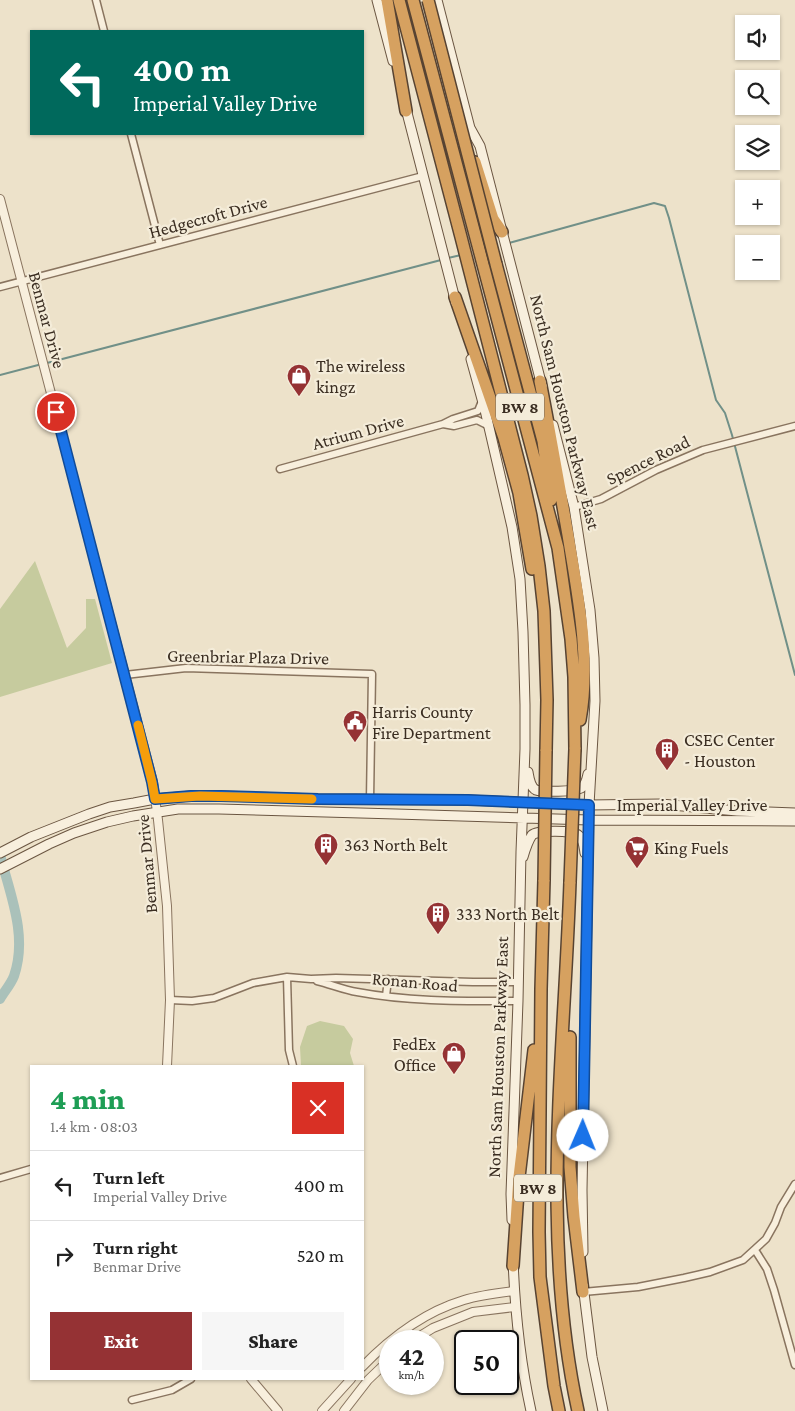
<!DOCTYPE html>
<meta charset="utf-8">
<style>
body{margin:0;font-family:"Crimson Pro",serif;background:#f6f6f6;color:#222;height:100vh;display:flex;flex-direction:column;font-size:19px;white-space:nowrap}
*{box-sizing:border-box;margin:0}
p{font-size:16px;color:#767676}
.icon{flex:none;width:28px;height:28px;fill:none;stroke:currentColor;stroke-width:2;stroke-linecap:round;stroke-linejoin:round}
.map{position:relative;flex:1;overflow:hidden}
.panel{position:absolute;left:30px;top:1065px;width:334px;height:315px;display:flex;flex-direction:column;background:#fff;border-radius:0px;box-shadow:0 1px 4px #0004}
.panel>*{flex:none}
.top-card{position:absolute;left:30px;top:30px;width:334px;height:105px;border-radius:0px;box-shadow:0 1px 4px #0004;background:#00695c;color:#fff;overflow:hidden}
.fabs{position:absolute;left:735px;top:15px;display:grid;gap:10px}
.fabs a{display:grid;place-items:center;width:45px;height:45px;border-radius:0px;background:#fff;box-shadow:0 1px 4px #0004;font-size:25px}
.speed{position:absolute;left:379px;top:1330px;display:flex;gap:10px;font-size:25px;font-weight:700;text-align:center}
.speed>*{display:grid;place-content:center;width:65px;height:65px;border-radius:50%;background:#fff;box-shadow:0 1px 4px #0004;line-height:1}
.speed small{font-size:12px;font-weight:400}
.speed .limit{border:2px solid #111;border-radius:8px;background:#fff;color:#111}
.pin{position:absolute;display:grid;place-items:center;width:42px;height:42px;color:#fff;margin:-21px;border:2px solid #fff;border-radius:50%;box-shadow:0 1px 5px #0007}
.me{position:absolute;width:55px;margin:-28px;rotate:1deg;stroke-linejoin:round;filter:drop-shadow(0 0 4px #0008)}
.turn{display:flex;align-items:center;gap:18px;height:105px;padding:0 20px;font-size:22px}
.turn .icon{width:65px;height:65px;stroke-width:2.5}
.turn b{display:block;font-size:35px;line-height:42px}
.round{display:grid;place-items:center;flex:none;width:52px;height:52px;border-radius:0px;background:#f6f6f6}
.headline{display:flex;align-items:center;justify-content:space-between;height:85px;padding:0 20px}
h1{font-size:30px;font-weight:800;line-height:38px;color:#1e9e55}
.primary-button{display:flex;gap:10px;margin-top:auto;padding:10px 20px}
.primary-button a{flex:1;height:58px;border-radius:0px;background:#953234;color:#fff;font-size:20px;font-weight:800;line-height:58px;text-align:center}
.primary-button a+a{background:#f6f6f6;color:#222}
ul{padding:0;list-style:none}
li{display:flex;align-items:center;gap:15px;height:70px;padding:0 20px;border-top:1px solid #e0e0e0}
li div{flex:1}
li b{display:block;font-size:19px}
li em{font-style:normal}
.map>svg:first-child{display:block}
.green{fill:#c6cb9e}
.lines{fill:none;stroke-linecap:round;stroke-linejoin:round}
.stream{stroke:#719088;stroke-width:2}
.river{stroke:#aac1ba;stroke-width:10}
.minor-casing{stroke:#89745f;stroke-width:9}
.tertiary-casing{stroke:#89745f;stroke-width:10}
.secondary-casing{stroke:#6b5642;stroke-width:11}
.motorway-casing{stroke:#574332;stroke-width:14}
.minor{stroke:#f8efdd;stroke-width:6}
.tertiary{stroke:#f8efdd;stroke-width:8}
.secondary{stroke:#f8efdd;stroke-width:9}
.motorway{stroke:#d6a160;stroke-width:11}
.motorway-bridge-casing{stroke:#574332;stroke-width:14;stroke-linecap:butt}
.motorway-bridge{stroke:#d6a160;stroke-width:11}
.route-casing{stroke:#114b97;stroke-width:12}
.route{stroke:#1a73e8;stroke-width:9}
.slow{stroke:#f59e0b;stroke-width:9}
.labels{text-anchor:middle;stroke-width:4.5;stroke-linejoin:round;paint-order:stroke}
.shield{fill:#f4ecd9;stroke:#726658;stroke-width:1}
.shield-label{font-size:16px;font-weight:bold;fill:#3a2d21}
.street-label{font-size:18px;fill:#3a2d21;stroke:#f4ecd9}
.poi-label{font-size:18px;fill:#3a2d21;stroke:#f4ecd9;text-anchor:start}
</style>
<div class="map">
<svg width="795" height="1411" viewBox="0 0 795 1411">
<rect width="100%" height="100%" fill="#ede2ca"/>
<path class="green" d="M35,561l32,87 19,-20v-29h9l17,64 -112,34v-88z
M320,1021l24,5 9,13 -3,14 4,13h-53l-1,-19 7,-21z"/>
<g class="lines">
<path class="stream" d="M509,243l145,-40 11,3 4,12 47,182 9,13 7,22 63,240
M448,258l13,-3
M47,363l394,-103
M0,375l42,-11"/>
<path class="river" d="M0,855c10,39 28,81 14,121 -3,8 -10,16 -14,23"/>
<defs>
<path id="minor" d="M96,0l8,31
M131,134l29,111
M0,287l423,-111
M443,424l11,2 23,-6 12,6
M280,469l163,-45 10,-5 25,-8 4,-10
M574,507l27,-8 55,-29 47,-20 92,-24
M125,675l61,-7 186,6 -2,126
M287,977l2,73 4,16
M317,981c13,3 27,9 40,11 53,10 108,9 161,9
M386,996l2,-17
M170,1000l22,1 22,-3 39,-15 34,-6 24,2 25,-1 137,4h45
M0,1178l31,-9
M755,1250l12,19 7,21 21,75
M583,1292l55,-5 46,-9 26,-6 33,-12 23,-21 9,-16 6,-16 14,-23
M132,1400l40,-10 19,-11"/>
<path id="tertiary" d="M0,199l153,583 5,38 9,86 3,94 -3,66
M412,1341l21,-13 40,-16 42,-5
M362,1367c29,-30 62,-55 102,-67 16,-5 33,-7 50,-9
M251,1379l27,32
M322,1411l29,-32
M344,1411l24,-31 22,-21"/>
<path id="secondary" d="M377,0l16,61
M437,0l33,128 10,18 62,240
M405,105l51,198
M471,359l14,51 27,117 8,52 3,53 2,73v44l-4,103 -3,149 -7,193 1,26
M553,425l21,82 16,103 4,48 1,43 -6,104 -7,385 1,62
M528,772c1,6 2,15 8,18 6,2 38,2 45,-2 5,-3 6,-9 7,-14
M0,853l31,-16 58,-23 21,-7 24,-4 21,-4 36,-3h30l97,3 150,1 121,5 72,-1 76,7 58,2
M523,857c2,-7 5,-16 9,-22 5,-5 41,-5 46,0 6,4 6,12 7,18
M0,869l49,-25 25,-11 33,-11 26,-6 45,-7h41l177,5 193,6 206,1
M513,1260c2,51 7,101 18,151
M583,1285l9,72 11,54"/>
<path id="motorway" d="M387,0l19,111
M399,0l62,237 61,238 9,41 8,50 5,45 3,89 -1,51
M413,0l145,548 13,91 3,38 1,72
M475,162l18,57 9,13
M496,264l47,177 8,59
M455,297l49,141 15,55 13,76
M540,381c10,51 19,103 28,154 10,61 23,124 12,185
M544,880l-3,109 -2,243 1,45 14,109 5,25
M570,882c-6,176 -30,355 8,529
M570,1037v130l4,50 9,75
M513,1266l6,-89 15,-127"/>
</defs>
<use href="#minor" class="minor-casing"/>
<use href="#tertiary" class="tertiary-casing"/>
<use href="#secondary" class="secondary-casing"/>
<use href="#motorway" class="motorway-casing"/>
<use href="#minor" class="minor"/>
<use href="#tertiary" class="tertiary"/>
<use href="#secondary" class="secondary"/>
<use href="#motorway" class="motorway"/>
<defs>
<path id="motorway-bridge" d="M428,0l68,264
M544,880l2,-129
M570,882l5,-133"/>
</defs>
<use href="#motorway-bridge" class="motorway-bridge-casing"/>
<use href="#motorway-bridge" class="motorway-bridge"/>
</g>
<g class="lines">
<defs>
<path id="route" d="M56,412l96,370 3,17 36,-3h30l97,3 150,1 121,5 -6,331"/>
</defs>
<use href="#route" class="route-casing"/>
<use href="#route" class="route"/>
<path class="slow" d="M138,725l14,57 3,17 45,-3 112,3"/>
</g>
<defs>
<symbol id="shop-pin" viewBox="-11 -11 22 30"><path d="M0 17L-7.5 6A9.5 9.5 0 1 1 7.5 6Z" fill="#953234" stroke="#f4ecd9"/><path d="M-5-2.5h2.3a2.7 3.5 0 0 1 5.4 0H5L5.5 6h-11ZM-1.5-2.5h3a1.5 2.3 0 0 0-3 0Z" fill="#fff"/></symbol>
<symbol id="civic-pin" viewBox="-11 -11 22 30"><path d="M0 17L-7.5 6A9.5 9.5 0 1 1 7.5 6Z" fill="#953234" stroke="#f4ecd9"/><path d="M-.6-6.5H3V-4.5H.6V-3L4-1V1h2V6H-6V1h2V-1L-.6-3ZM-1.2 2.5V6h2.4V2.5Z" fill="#fff"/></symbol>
<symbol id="building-pin" viewBox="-11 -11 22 30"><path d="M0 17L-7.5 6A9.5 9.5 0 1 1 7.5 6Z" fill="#953234" stroke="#f4ecd9"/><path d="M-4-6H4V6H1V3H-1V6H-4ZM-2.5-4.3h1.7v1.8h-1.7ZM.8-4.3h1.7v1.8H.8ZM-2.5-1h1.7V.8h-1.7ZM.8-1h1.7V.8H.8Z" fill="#fff"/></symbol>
<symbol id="supermarket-pin" viewBox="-11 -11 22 30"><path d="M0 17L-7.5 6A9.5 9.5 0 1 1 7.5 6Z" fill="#953234" stroke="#f4ecd9"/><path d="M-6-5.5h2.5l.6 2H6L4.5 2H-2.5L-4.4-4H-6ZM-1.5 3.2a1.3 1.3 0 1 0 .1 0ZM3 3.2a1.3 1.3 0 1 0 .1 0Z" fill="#fff"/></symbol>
</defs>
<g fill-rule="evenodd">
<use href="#shop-pin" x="285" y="362" width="28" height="38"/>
<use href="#civic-pin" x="341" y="708" width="28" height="38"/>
<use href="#building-pin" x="653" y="736" width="28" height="38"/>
<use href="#building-pin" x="312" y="831" width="28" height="38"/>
<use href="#supermarket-pin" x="623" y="834" width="28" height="38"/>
<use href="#building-pin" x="424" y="900" width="28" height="38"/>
<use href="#shop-pin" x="440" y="1040" width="28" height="38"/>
</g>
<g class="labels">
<g class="shield">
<rect x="496" y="393.5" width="48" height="27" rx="4"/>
<rect x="514" y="1174.5" width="48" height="27" rx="4"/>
</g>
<g class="shield-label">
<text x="520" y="413">BW 8</text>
<text x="538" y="1194">BW 8</text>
</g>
<g class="street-label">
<text transform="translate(208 217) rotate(-15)" y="6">Hedgecroft Drive</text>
<text transform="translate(47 320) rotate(75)" y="6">Benmar Drive</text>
<text transform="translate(565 412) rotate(76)" y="6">North Sam Houston Parkway East</text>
<text transform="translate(358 432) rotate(-15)" y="6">Atrium Drive</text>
<text transform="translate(648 460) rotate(-26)" y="6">Spence Road</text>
<text transform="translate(248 657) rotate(1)" y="6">Greenbriar Plaza Drive</text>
<text x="692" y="811">Imperial Valley Drive</text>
<text transform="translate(147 864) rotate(-95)" y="6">Benmar Drive</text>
<text transform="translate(415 982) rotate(5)" y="6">Ronan Road</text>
<text transform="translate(498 1057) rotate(-88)" y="6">North Sam Houston Parkway East</text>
</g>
<g class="poi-label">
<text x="316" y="372">The wireless<tspan x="316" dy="21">kingz</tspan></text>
<text x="372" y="718">Harris County<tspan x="372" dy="21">Fire Department</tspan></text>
<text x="684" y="746">CSEC Center<tspan x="684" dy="21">- Houston</tspan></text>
<text x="344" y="851">363 North Belt</text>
<text x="654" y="854">King Fuels</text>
<text x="456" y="920">333 North Belt</text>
<text x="436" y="1050" text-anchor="end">FedEx<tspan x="436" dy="21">Office</tspan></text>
</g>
</g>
</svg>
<div class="fabs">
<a><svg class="icon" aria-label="sound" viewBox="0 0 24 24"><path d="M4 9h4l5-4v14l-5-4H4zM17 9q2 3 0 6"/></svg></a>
<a><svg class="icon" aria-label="search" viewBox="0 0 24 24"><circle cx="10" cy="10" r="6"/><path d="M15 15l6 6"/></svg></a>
<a><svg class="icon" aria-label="layers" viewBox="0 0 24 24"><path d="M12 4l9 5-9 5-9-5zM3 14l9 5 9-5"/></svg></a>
<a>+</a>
<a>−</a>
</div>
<div class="speed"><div>42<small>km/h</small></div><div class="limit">50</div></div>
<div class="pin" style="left:56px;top:412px;background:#d93025"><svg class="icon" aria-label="arrive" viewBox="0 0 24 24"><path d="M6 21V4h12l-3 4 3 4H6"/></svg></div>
<svg class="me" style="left:583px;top:1136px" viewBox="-20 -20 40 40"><circle r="19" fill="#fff"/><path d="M0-13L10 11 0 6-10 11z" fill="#1a73e8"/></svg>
<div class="top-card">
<div class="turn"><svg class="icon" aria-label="left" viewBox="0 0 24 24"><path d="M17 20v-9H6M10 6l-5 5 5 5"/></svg><div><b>400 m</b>Imperial Valley Drive</div></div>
</div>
<section class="panel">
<div class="headline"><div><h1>4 min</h1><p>1.4 km · 08:03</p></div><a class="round" style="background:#d93025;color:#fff"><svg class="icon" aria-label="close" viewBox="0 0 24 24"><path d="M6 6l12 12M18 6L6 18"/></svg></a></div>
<ul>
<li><svg class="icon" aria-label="left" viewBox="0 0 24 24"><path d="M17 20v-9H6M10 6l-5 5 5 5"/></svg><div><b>Turn left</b><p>Imperial Valley Drive</p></div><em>400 m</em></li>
<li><svg class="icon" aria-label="right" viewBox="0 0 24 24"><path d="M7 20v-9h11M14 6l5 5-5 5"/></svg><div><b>Turn right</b><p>Benmar Drive</p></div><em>520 m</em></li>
</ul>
<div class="primary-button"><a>Exit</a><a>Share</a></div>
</section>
</div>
